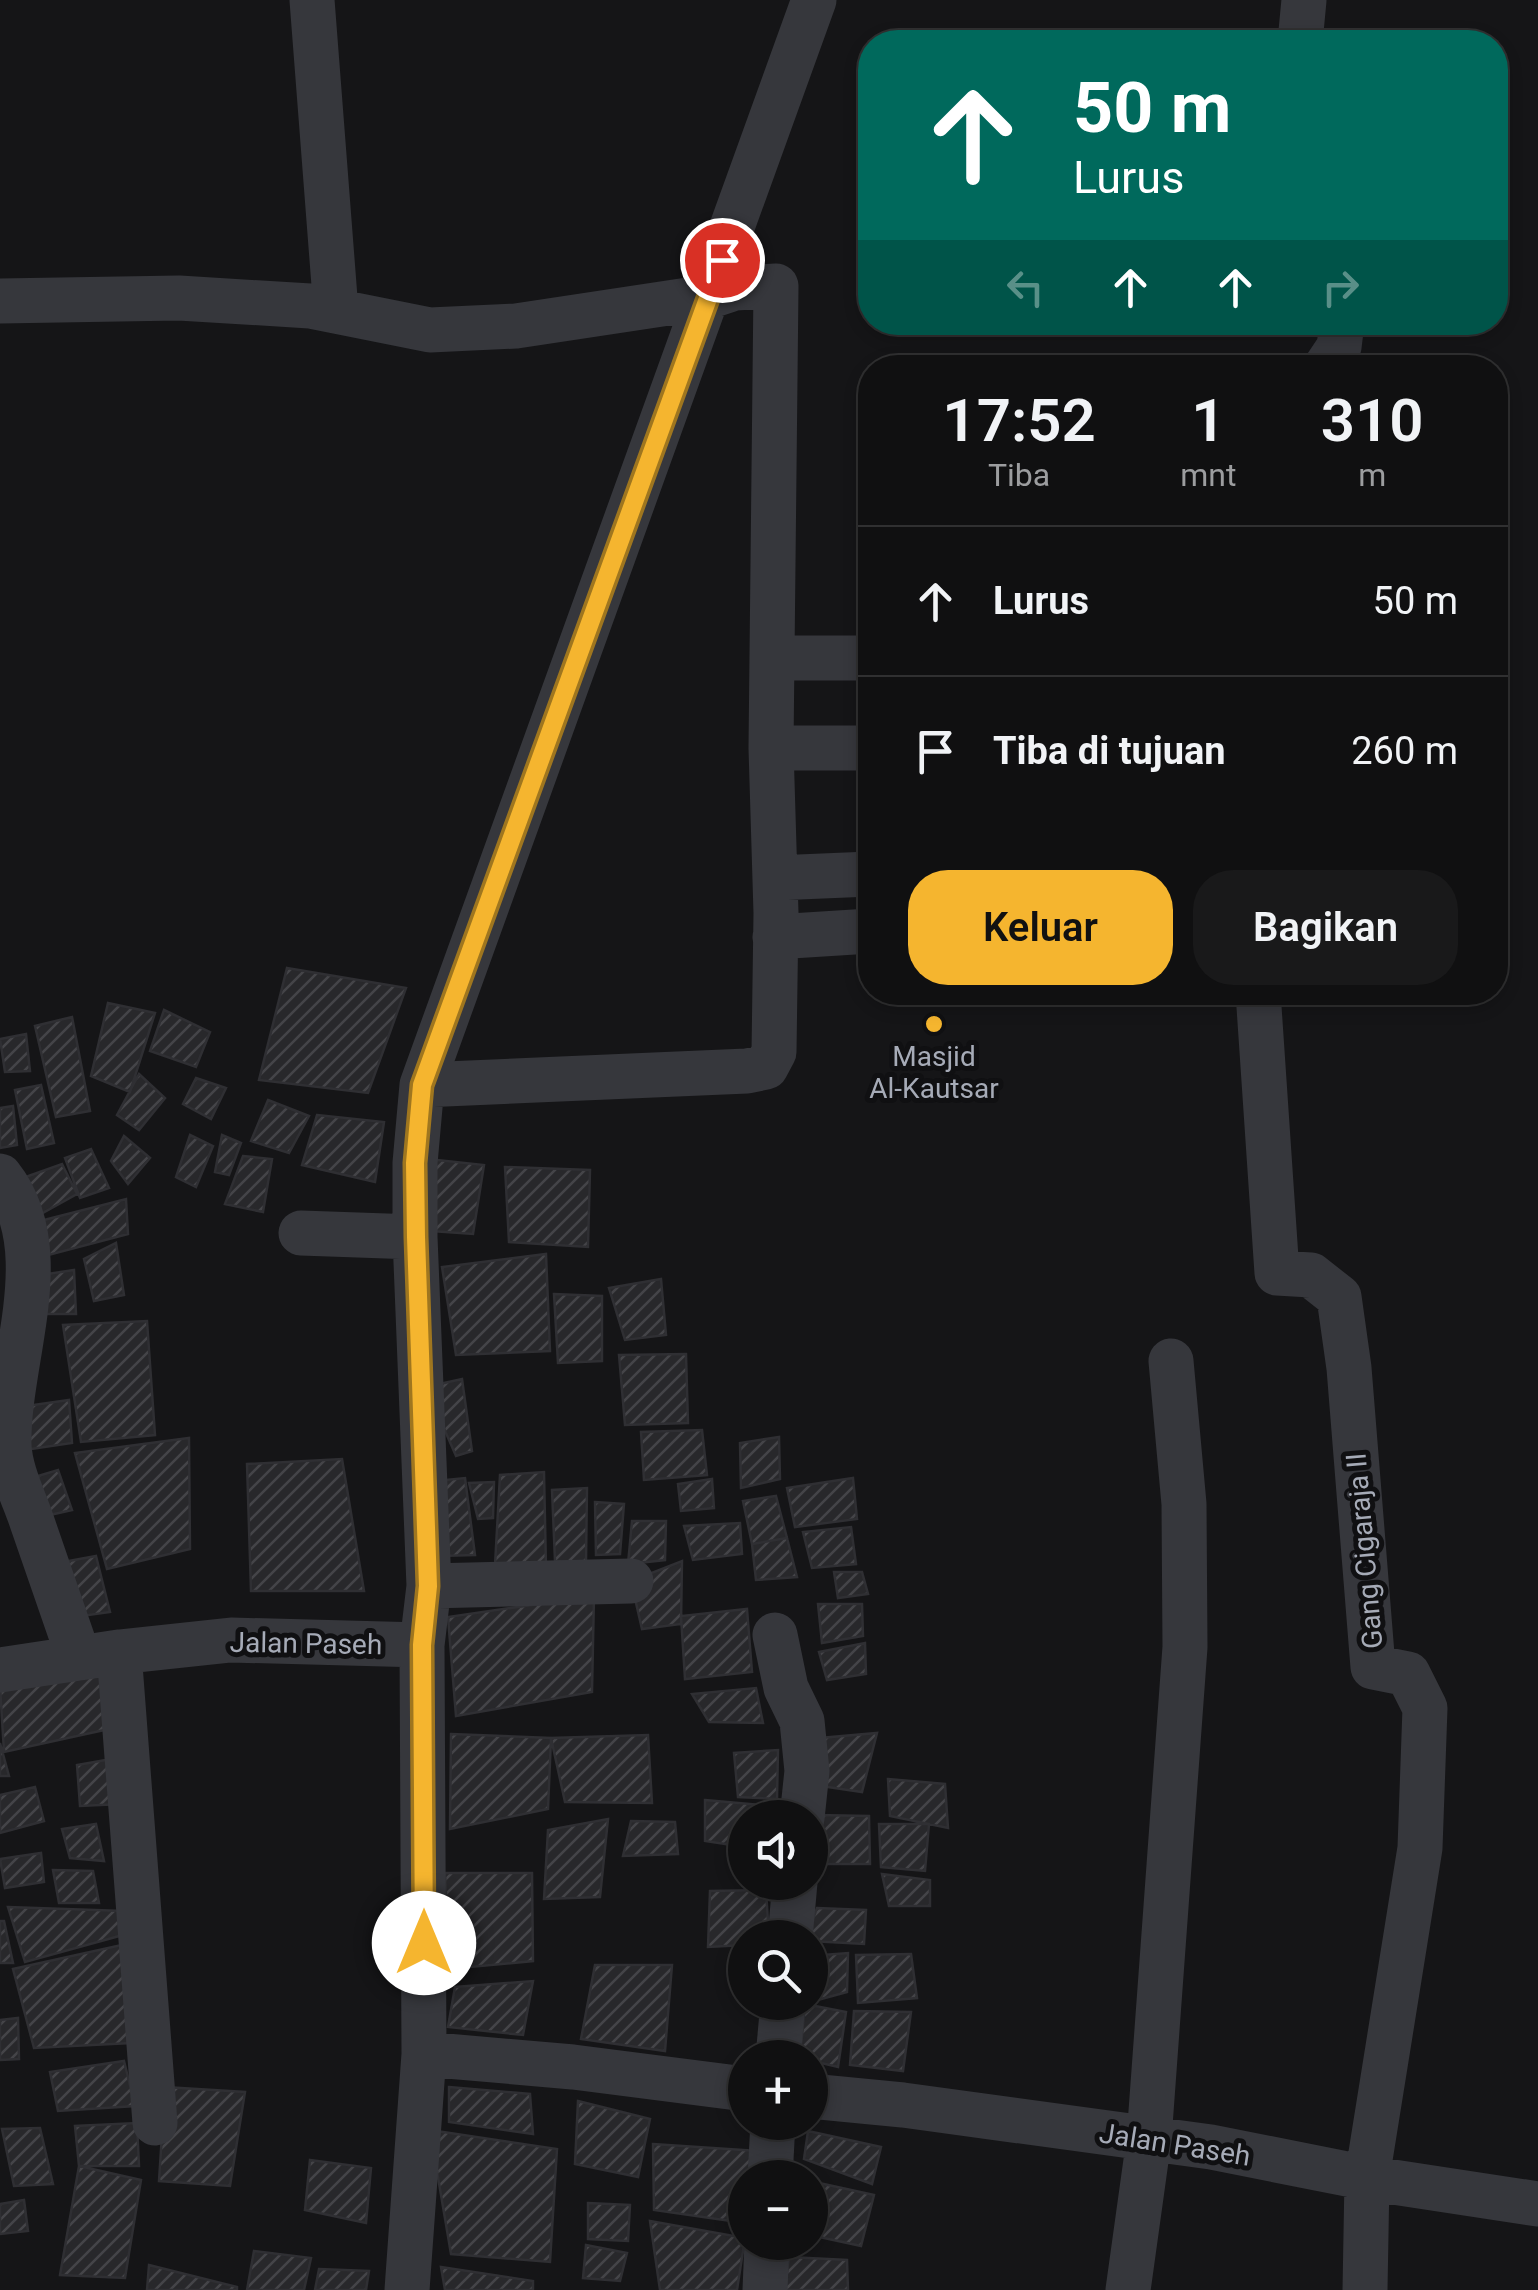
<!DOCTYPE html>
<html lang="id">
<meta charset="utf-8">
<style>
body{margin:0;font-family:Roboto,sans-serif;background:#19191a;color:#f1f3f6;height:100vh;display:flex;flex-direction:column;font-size:38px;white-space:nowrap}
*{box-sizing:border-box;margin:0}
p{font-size:32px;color:#9c9d9f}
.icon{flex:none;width:55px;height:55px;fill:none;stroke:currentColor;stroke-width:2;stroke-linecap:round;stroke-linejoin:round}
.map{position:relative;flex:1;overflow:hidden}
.sheet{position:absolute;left:858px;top:355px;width:650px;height:650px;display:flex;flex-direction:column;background:#101011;border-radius:40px;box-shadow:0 5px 15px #0003,0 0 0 2px #303031}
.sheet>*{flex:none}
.hud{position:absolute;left:858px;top:30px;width:650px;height:305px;border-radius:40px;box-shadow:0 5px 15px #0003,0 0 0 2px #303031;background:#00695c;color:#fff;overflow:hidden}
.tools{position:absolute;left:728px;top:1800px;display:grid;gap:20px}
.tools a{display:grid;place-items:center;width:100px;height:100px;border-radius:50%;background:#101011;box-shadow:0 5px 15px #0003,0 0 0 2px #303031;font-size:50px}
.pin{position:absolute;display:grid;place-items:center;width:85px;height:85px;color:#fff;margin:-42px;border:5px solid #fff;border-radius:50%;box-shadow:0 2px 10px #0007}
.me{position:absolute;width:110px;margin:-55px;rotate:0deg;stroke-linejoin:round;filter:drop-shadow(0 0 8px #0008)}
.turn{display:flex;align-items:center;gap:35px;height:210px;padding:0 50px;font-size:45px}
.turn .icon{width:130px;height:130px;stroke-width:2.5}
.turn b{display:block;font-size:70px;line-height:85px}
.lanes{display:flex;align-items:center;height:95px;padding:0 50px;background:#0003;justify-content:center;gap:50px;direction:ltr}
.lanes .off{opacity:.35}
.eta{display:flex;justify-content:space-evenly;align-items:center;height:170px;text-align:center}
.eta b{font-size:60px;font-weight:600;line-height:70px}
.button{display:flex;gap:20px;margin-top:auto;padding:20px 50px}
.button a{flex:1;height:115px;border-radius:40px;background:#f5b52f;color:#111;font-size:40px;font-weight:600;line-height:115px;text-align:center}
.button a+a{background:#19191a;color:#f1f3f6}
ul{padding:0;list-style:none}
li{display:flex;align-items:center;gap:30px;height:150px;padding:0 50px;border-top:2px solid #303031}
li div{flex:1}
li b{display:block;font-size:38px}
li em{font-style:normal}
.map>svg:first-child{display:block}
.building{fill:url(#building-hatch);stroke:#2f2f33;stroke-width:2.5}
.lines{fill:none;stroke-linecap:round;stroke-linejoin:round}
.minor{stroke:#36373c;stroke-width:45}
.route-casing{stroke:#9f761f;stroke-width:25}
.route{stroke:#f5b52f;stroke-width:18}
.poi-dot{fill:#f5b52f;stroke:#101012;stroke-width:4}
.labels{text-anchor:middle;stroke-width:10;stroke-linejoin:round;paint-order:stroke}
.poi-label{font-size:28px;fill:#a6abb7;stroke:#101012}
.street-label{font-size:28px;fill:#a6abb7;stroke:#101012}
</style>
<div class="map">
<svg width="1538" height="2290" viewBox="0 0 1538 2290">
<defs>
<pattern id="building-hatch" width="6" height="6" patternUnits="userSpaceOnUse" patternTransform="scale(2.5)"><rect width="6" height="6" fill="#28282b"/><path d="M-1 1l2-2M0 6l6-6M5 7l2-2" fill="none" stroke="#444448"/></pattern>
</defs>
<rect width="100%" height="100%" fill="#151517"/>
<path class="building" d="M287,968l119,20 -38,105 -109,-13z
M108,1003l47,10 -25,79 -39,-16z
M164,1010l46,22 -14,35 -46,-16z
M72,1017l18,94 -34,6 -21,-91z
M26,1034l4,37 -25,1 -5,-33z
M139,1074l26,24 -26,32 -22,-15z
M196,1078l30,10 -15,31 -28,-15z
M41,1085l13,58 -27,6 -12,-59z
M268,1100l41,16 -20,37 -38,-12z
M13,1106l4,39 -17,3v-40z
M317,1115l67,7 -9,60 -73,-17z
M190,1135l23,11 -17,41 -20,-10z
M222,1135l19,8 -12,32 -14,-3z
M124,1136l26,22 -22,26 -17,-23z
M91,1149l18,39 -29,10 -15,-40z
M243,1156l29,3 -9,53 -38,-8z
M428,1159l56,6 -11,69 -41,-3z
M62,1164l15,30 -38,21 -19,-36z
M505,1167l85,3 -2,77 -79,-5z
M126,1199l2,35 -87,23 -1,-36z
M116,1243l8,52 -30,6 -10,-42z
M546,1254l4,97 -94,4 -14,-88z
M74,1270l2,44h-53l4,-37z
M661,1279l5,56 -41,5 -16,-52z
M554,1294l48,2v65l-44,2z
M147,1321l8,114 -74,7 -18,-117z
M686,1354l2,69 -63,2 -6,-70z
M462,1379l10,72 -16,5 -30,-69z
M69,1400l3,43 -48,7 -5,-43z
M702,1430l5,45 -63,5 -3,-48z
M779,1437l1,42 -39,9 -1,-45z
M189,1438l1,111 -83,20 -32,-116z
M342,1459l22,132h-113l-4,-127z
M58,1470l14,40 -27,6 -27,-34z
M544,1472l2,96 -51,-3 5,-90z
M465,1478l10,77 -36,1 -15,-74z
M853,1478l4,41 -62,8 -8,-39z
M712,1479l2,29 -33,3 -3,-27z
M494,1482l-1,36 -15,1 -9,-36z
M587,1488l-1,74 -31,-1 -3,-71z
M776,1496l11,42 -35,6 -9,-43z
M595,1502l29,2 -4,50 -24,1z
M632,1521h34l-1,39 -37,4z
M740,1523l2,31 -49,6 -9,-34z
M851,1527l5,37 -44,4 -9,-36z
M787,1538l10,39 -41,3 -4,-36z
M96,1556l14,56 -28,4 -24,-53z
M682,1561l-1,63 -39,5 -11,-48z
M834,1572h28l6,22 -30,4z
M594,1596l-2,96 -136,24 -8,-99z
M818,1604h44l1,32 -41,7z
M747,1609l5,63 -67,7 -4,-63z
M865,1643l1,31 -39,6 -8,-28z
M101,1675l8,54 -105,23 -4,-66z
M756,1688l7,35 -54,-1 -17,-28z
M877,1733l-15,59 -55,-8 2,-45z
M451,1734l100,4 -3,71 -98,20z
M648,1735l4,68 -87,-1 -14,-64z
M0,1743l9,33h-9z
M778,1750l-1,49 -39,-2 -4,-44z
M117,1758l4,46 -41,2 -3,-41z
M888,1779l57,5 3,44 -58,-12z
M35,1787l9,34 -44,12v-38z
M705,1800l68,6v12h-28v29l-40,-6z
M816,1815l53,1 1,48h-53z
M608,1819l-8,78 -56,2 4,-69z
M631,1821l44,1 3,32 -55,2z
M96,1824l8,37 -34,-3 -8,-29z
M879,1824h50l-4,47 -44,-4z
M41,1853l3,29 -39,6 -5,-29z
M53,1870l40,1 6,32h-40z
M445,1873h87l1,88 -84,8z
M882,1874l48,6v26h-41z
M766,1890l3,48h-24v7l-37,2 2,-56z
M8,1907l115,4v24l-98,27z
M817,1908l49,2 -2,34 -54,-3 -4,-3z
M0,1921h4l9,42h-13z
M126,1944l5,99 -97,5 -21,-79z
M848,1953l-1,39 -37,10v-46z
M911,1954l6,44 -59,5 -2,-48z
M595,1965h77l-7,86 -84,-12z
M533,1981l-10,54 -75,-8 7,-40z
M805,2004l41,8 -8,55 -38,-9z
M854,2011l57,1 -8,59 -53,-6z
M18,2018l1,41 -19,1v-40z
M124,2061l11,45 -77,5 -8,-39z
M165,2087l80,5 -15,94 -71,-5z
M449,2087l81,7 3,40 -84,-12z
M578,2101l72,18 -12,58 -63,-13z
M137,2123l2,43h-60l-4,-40z
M40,2128l13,56 -39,2 -12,-57z
M430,2130l127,19 -7,113 -99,-8z
M808,2131l73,16 -9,37 -68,-25z
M653,2144l104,7 -4,27h-8v45l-91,-13z
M310,2160l61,8 -5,55 -61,-13z
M79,2166l62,14 -16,98 -65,-3z
M810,2181l64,14 -13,51 -51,-11z
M24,2200l4,31 -28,3v-30z
M588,2203l42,2 -2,36 -40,-2z
M650,2221l95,17 -8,52h-77z
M586,2245l41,8 -7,28 -37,-3z
M254,2251l57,7 -7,32h-57z
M789,2257l58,3 1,30h-63z
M149,2265l88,22v3h-90z
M441,2267l92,14v9h-88z
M319,2269l50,2 -3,19h-51z"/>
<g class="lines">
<path class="minor" d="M312,0l24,311
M1300,42l4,-42
M0,301l179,-3 131,8 120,24 86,-4 192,-29 27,-9 41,-2 -5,462 5,165 -2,139 -8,15 -19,4 -325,14
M1325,368l14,-21 3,-25
M772,658h98
M771,748h99
M775,878l95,-4
M775,937l95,-6
M1258,992l19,281 34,2 28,22 10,71 24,299 35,7 17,34 -5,140 -53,330 -2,112
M0,1176c59,74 7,184 9,269 1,25 14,51 22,74 16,46 32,93 48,139
M301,1233l114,4
M429,1586l202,-5
M775,1635l11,53 16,33 5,50 -5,47
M422,1645l7,-59 -14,-349v-74l7,-78 392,-1085
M119,1652l36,471
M0,1670l119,-18 112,-12 191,5 2,409 149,13 172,22
M790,1938l5,-56
M778,2058l5,-56
M810,2096l93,9 308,42 156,31 171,26
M770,2178l3,-56
M407,2290l17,-236
M765,2290l2,-48
M1128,2290l21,-151 36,-492 -1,-143 -13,-143"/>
</g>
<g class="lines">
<defs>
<path id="route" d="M424,1943l-2,-298 6,-59 -12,-349 -1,-74 7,-78 300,-825"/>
</defs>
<use href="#route" class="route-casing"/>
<use href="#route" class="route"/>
</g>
<circle class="poi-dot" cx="934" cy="1024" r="10"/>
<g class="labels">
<g class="poi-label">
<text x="934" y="1066">Masjid<tspan x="934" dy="32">Al-Kautsar</tspan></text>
</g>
<g class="street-label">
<text transform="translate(1364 1551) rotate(-95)" y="10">Gang Cigaraja II</text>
<text transform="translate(306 1643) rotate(1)" y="10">Jalan Paseh</text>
<text transform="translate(1175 2144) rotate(9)" y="10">Jalan Paseh</text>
</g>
</g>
</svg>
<div class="tools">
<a><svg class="icon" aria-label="sound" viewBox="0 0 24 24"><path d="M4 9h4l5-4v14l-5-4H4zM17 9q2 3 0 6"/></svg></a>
<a><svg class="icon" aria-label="search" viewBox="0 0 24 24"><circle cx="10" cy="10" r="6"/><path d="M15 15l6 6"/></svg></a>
<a>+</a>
<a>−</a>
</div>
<div class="pin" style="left:722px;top:260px;background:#d93025"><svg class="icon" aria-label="arrive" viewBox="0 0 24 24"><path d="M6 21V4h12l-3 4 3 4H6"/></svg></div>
<svg class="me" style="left:424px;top:1943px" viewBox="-20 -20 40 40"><circle r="19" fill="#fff"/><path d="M0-13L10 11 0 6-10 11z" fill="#f5b52f"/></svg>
<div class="hud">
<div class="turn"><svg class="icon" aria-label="ahead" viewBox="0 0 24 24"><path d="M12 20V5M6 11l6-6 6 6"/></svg><div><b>50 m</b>Lurus</div></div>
<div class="lanes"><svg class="icon off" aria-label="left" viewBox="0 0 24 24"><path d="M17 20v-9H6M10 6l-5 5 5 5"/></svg><svg class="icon" aria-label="ahead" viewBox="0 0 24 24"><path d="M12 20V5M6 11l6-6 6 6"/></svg><svg class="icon" aria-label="ahead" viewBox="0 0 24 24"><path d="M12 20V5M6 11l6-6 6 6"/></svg><svg class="icon off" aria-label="right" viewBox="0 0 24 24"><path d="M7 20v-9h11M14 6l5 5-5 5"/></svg></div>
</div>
<section class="sheet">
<div class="eta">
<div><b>17:52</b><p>Tiba</p></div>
<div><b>1</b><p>mnt</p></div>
<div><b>310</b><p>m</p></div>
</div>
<ul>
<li><svg class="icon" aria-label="ahead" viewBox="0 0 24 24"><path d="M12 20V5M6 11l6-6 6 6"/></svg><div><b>Lurus</b></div><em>50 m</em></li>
<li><svg class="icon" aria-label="arrive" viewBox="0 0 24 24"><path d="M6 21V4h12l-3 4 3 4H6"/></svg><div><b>Tiba di tujuan</b></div><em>260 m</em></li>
</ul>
<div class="button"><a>Keluar</a><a>Bagikan</a></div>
</section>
</div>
